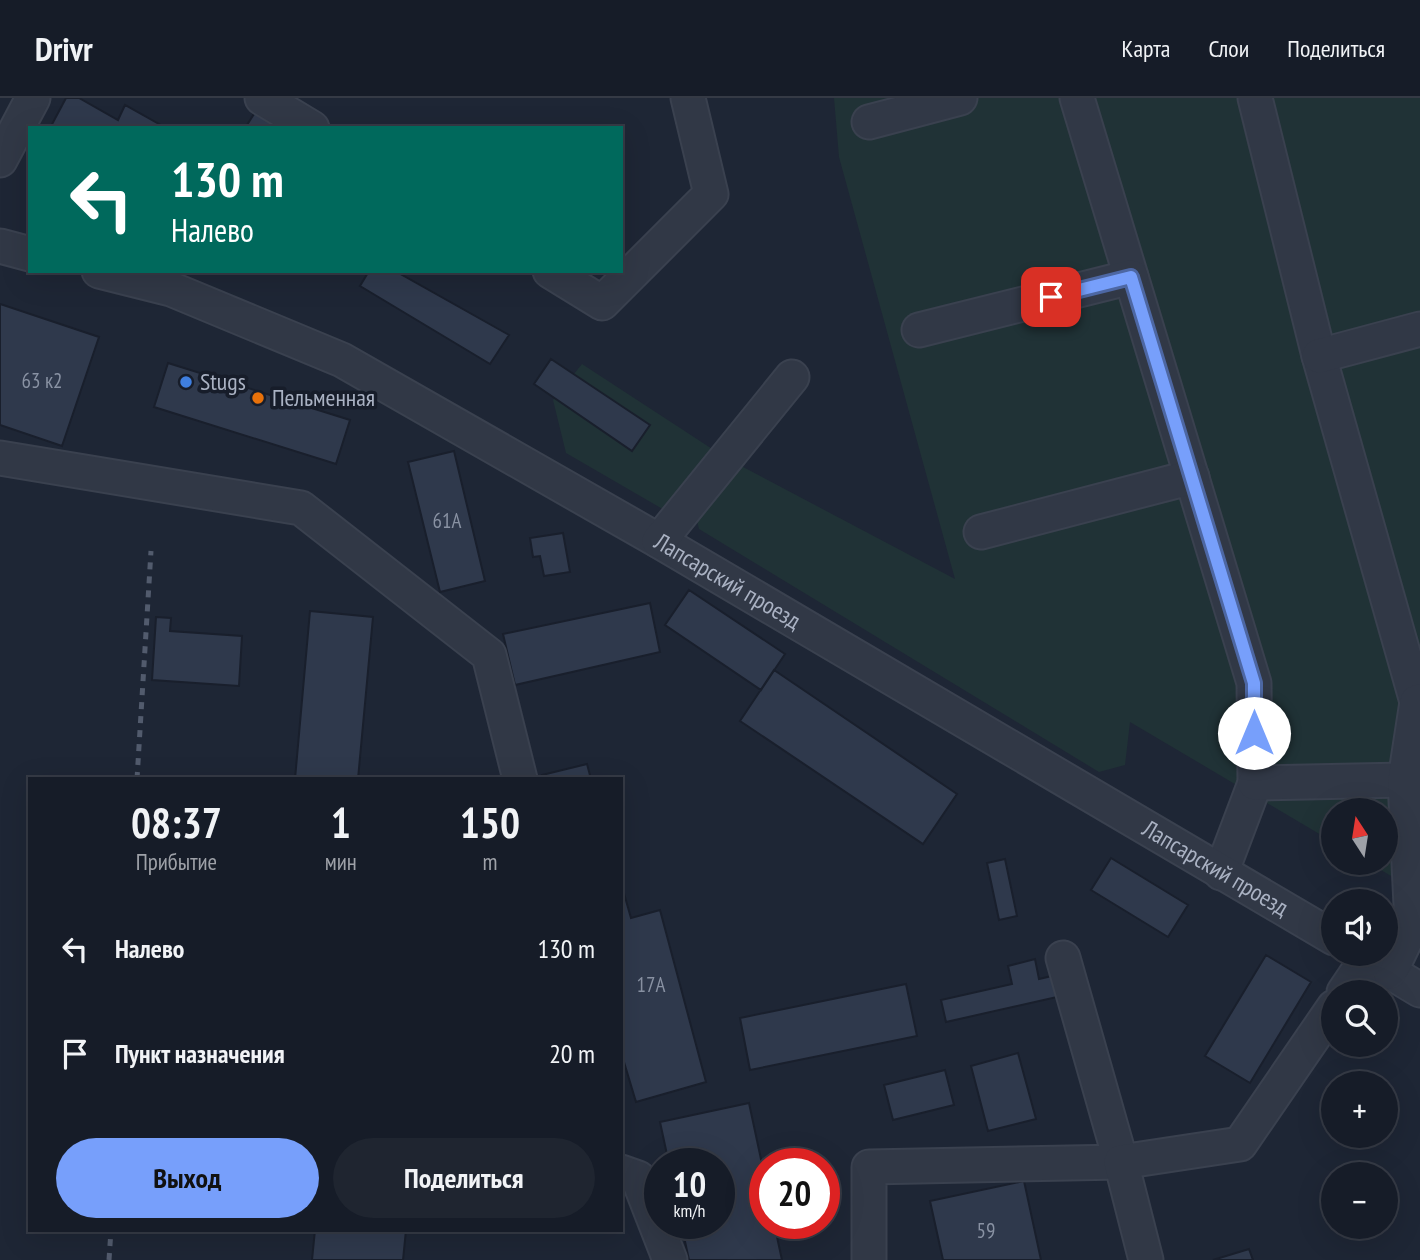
<!DOCTYPE html>
<html lang="ru">
<meta charset="utf-8">
<style>
body{margin:0;font-family:"PT Sans Narrow",sans-serif;background:#1f2530;color:#f1f3f6;height:100vh;display:flex;flex-direction:column;font-size:26px;white-space:nowrap}
*{box-sizing:border-box;margin:0}
p{font-size:23px;color:#9ea1a8}
.icon{flex:none;width:38px;height:38px;fill:none;stroke:currentColor;stroke-width:2;stroke-linecap:round;stroke-linejoin:round}
.map{position:relative;flex:1;overflow:hidden}
.drawer{position:absolute;left:28px;top:679px;width:595px;height:455px;display:flex;flex-direction:column;background:#161c28;border-radius:0px;box-shadow:0 7px 28px #0002,0 0 0 2px #353a45}
.drawer>*{flex:none}
.banner{position:absolute;left:28px;top:28px;width:595px;height:147px;border-radius:0px;box-shadow:0 7px 28px #0002,0 0 0 2px #353a45;background:#00695c;color:#fff;overflow:hidden}
.needle{width:46px;rotate:348deg}
.tools{position:absolute;left:1321px;top:700px;display:grid;gap:14px}
.tools a{display:grid;place-items:center;width:77px;height:77px;border-radius:50%;background:#161c28;box-shadow:0 7px 28px #0002,0 0 0 2px #353a45;font-size:35px}
.speed{position:absolute;left:644px;top:1050px;display:flex;gap:14px;font-size:35px;font-weight:700;text-align:center}
.speed>*{display:grid;place-content:center;width:91px;height:91px;border-radius:50%;background:#161c28;box-shadow:0 7px 28px #0002,0 0 0 2px #353a45;line-height:1}
.speed small{font-size:18px;font-weight:400}
.speed .limit{border:10px solid #d22;background:#fff;color:#111}
.pin{position:absolute;display:grid;place-items:center;width:60px;height:60px;color:#fff;margin:-30px;border-radius:14px;box-shadow:0 4px 10px #0006}
.me{position:absolute;width:77px;margin:-38px;rotate:0deg;stroke-linejoin:round;filter:drop-shadow(0 0 5px #0008)}
.turn{display:flex;align-items:center;gap:24px;height:147px;padding:0 28px;font-size:32px}
.turn .icon{width:91px;height:91px;stroke-width:2.5}
.turn b{display:block;font-size:49px;line-height:60px}
.eta{display:flex;justify-content:space-evenly;align-items:center;height:119px;text-align:center}
.eta b{font-size:42px;font-weight:700;line-height:49px}
.cta{display:flex;gap:14px;margin-top:auto;padding:14px 28px}
.cta a{flex:1;height:80px;border-radius:42px;background:#779ffb;color:#111;font-size:28px;font-weight:700;line-height:80px;text-align:center}
.cta a+a{background:#1f2530;color:#f1f3f6}
ul{padding:0;list-style:none}
li{display:flex;align-items:center;gap:21px;height:105px;padding:0 28px}
li div{flex:1}
li b{display:block;font-size:26px}
li em{font-style:normal}
header{display:flex;align-items:center;gap:42px;box-sizing:border-box;height:98px;padding:0 35px;background:#161c28;border-bottom:2px solid #353a45}
header strong{font-size:33px}
nav{display:flex;gap:38px;margin-inline-start:auto;font-size:24px}
.map>svg:first-child{display:block}
.green{fill:#203236}
.building{fill:#2f394c;stroke:#191f2c;stroke-width:2}
.lines{fill:none;stroke-linecap:round;stroke-linejoin:round}
.minor-casing{stroke:#3a414f;stroke-width:37}
.minor{stroke:#313846;stroke-width:33}
.rail{stroke:#525b6d;stroke-width:5;stroke-dasharray:7 7;stroke-linecap:butt}
.route-casing{stroke:#4d67a3;stroke-width:18}
.route{stroke:#779ffb;stroke-width:12}
.shop-dot{fill:#3f7fe0;stroke:#171d2a;stroke-width:2.5}
.food-dot{fill:#e8710a;stroke:#171d2a;stroke-width:2.5}
.labels{text-anchor:middle;stroke-width:7;stroke-linejoin:round;paint-order:stroke}
.number-label{font-size:21px;fill:#8992a3}
.poi-label{font-size:24px;fill:#aab2c3;stroke:#171d2a;text-anchor:start}
.street-label{font-size:24px;fill:#aab2c3;stroke:#171d2a}
</style>
<header>
<strong>Drivr</strong>
<nav><a>Карта</a><a>Слои</a><a>Поделиться</a></nav>
</header>
<div class="map">
<svg width="1420" height="1162" viewBox="0 0 1420 1162">
<rect width="100%" height="100%" fill="#1e2635"/>
<path class="green" d="M834,0h586v795l-51,-30h17v-53h-52l-1,32 -203,-120 -5,43 -26,7 -400,-243 -8,-34 -25,16 -100,-58 -13,-53 29,-36 144,94 229,121 -116,-422z"/>
<path class="building" d="M66,0h13l39,22 7,-15 41,23h-116z
M256,13l26,17h-37z
M369,173h26l114,64 -19,29 -130,-78z
M0,206l99,33 -37,109 -62,-21z
M551,261l99,66 -18,26 -98,-67z
M168,265l182,57 -14,44 -182,-57z
M454,353l31,130 -45,11 -32,-130z
M563,435l7,39 -26,4 -4,-20 -7,1 -3,-19z
M689,492l96,64 -24,36 -96,-65z
M650,505l10,49 -145,33 -12,-51z
M310,513l63,6 -15,162h-63z
M156,519l15,1 -1,13 72,5 -3,50 -87,-6z
M774,572l183,124 -34,50 -183,-123z
M587,666l4,15h-48l-1,-4z
M1111,760l77,47 -20,32 -77,-47z
M1005,761l12,57 -18,4 -12,-57z
M621,785l10,35 29,-8 46,172 -70,20 -15,-50z
M1266,857l45,27 -61,101 -45,-27z
M1035,861l4,20 13,-3 5,21 -111,25 -5,-22 71,-16 -4,-18z
M906,886l11,52 -167,34 -10,-52z
M1018,955l18,66 -48,12 -17,-65z
M945,972l9,35 -61,15 -9,-35z
M749,1005l16,75v45h9l8,37h-93l-8,-37h38v-59h-50l-9,-42z
M1024,1083l17,79h-98l-13,-59z
M315,1132h91l-3,30h-91z
M1249,1151l4,11h-40z"/>
<g class="lines">
<defs>
<g id="minor">
<path d="M262,0l50,30"/>
<path d="M1077,0l177,585 1,100 -34,90"/>
<path d="M1255,0l64,258 98,346"/>
<path d="M869,24l91,-24"/>
<path d="M0,62l33,-62"/>
<path d="M0,148l30,8"/>
<path id="s1" d="M99,173l72,18 171,71 317,181 675,397"/>
<path d="M550,173l52,32 109,-109 -23,-96"/>
<path d="M919,232l212,-53"/>
<path d="M1319,258l101,-27"/>
<path d="M0,360l301,50 188,147 31,124"/>
<path d="M981,434l211,-55"/>
<path d="M659,443l133,-164"/>
<path d="M1255,685l150,-3"/>
<path d="M1360,856l60,36"/>
<path d="M1390,874l22,-46 -7,-146 12,-78 3,-1"/>
<path d="M1344,894l23,-34"/>
<path d="M621,1074l17,6 32,82"/>
<path d="M869,1162v-93l252,-5 -58,-204"/>
<path d="M1146,1162l-25,-98 119,-18 94,-137"/>
</g>
</defs>
<use href="#minor" class="minor-casing"/>
<use href="#minor" class="minor"/>
<path class="rail" d="M137,681l14,-228
M109,1162l2,-30"/>
</g>
<g class="lines">
<defs>
<path id="route" d="M1051,199l80,-20 123,406v50"/>
</defs>
<use href="#route" class="route-casing"/>
<use href="#route" class="route"/>
</g>
<circle class="shop-dot" cx="186" cy="284" r="7"/>
<circle class="food-dot" cx="258" cy="300" r="7"/>
<g class="labels">
<g class="number-label">
<text x="42" y="290">63 к2</text>
<text x="447" y="430">61А</text>
<text x="651" y="894">17А</text>
<text x="986" y="1140">59</text>
</g>
<g class="poi-label">
<text x="200" y="292">Stugs</text>
<text x="272" y="308">Пельменная</text>
</g>
<g class="street-label">
<text dy="8" stroke="none"><textPath href="#s1" startOffset="704">Лапсарский проезд</textPath></text>
<text dy="8" stroke="none"><textPath href="#s1" startOffset="1270">Лапсарский проезд</textPath></text>
</g>
</g>
</svg>
<div class="tools">
<a><svg class="needle" viewBox="-14 -14 28 28"><path d="M0-13l5 13h-10z" fill="#e53935"/><path d="M0 13l5-13h-10z" fill="#9ea1a8"/></svg></a>
<a><svg class="icon" aria-label="sound" viewBox="0 0 24 24"><path d="M4 9h4l5-4v14l-5-4H4zM17 9q2 3 0 6"/></svg></a>
<a><svg class="icon" aria-label="search" viewBox="0 0 24 24"><circle cx="10" cy="10" r="6"/><path d="M15 15l6 6"/></svg></a>
<a>+</a>
<a>−</a>
</div>
<div class="speed"><div>10<small>km/h</small></div><div class="limit">20</div></div>
<div class="pin" style="left:1051px;top:199px;background:#d93025"><svg class="icon" aria-label="arrive" viewBox="0 0 24 24"><path d="M6 21V4h12l-3 4 3 4H6"/></svg></div>
<svg class="me" style="left:1254px;top:635px" viewBox="-20 -20 40 40"><circle r="19" fill="#fff"/><path d="M0-13L10 11 0 6-10 11z" fill="#779ffb"/></svg>
<div class="banner">
<div class="turn"><svg class="icon" aria-label="left" viewBox="0 0 24 24"><path d="M17 20v-9H6M10 6l-5 5 5 5"/></svg><div><b>130 m</b>Налево</div></div>
</div>
<section class="drawer">
<div class="eta">
<div><b>08:37</b><p>Прибытие</p></div>
<div><b>1</b><p>мин</p></div>
<div><b>150</b><p>m</p></div>
</div>
<ul>
<li><svg class="icon" aria-label="left" viewBox="0 0 24 24"><path d="M17 20v-9H6M10 6l-5 5 5 5"/></svg><div><b>Налево</b></div><em>130 m</em></li>
<li><svg class="icon" aria-label="arrive" viewBox="0 0 24 24"><path d="M6 21V4h12l-3 4 3 4H6"/></svg><div><b>Пункт назначения</b></div><em>20 m</em></li>
</ul>
<div class="cta"><a>Выход</a><a>Поделиться</a></div>
</section>
</div>
